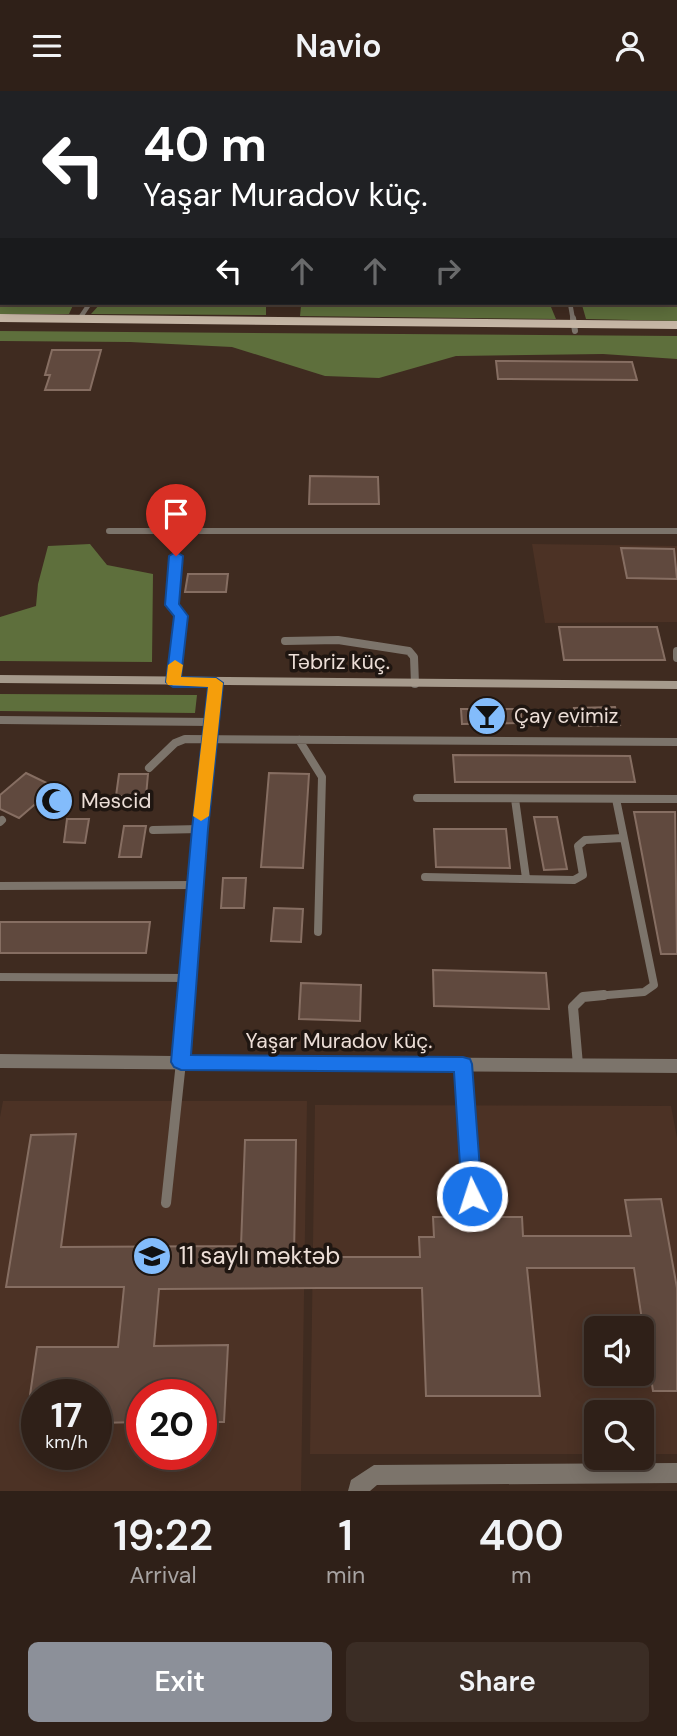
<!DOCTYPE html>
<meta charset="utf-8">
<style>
body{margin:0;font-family:"DM Sans",sans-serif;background:#3b2d25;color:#f1f3f6;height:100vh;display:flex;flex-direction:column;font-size:26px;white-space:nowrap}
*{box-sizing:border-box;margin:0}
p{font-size:23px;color:#a7a3a2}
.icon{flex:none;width:38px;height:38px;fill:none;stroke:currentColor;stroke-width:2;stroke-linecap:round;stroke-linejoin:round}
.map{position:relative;height:1400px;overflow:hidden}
.side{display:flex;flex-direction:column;background:#2f2018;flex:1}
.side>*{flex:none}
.banner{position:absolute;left:0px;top:0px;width:677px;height:214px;box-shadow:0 4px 18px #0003,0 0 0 2px #4a3e37;background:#202124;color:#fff;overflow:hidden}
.fabs{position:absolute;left:584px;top:1225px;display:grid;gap:14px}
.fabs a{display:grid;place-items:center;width:70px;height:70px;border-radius:10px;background:#2f2018;box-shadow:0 4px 18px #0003,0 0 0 2px #4a3e37;font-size:35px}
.speed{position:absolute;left:21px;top:1288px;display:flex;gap:14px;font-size:35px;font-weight:700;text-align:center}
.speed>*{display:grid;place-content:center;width:91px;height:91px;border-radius:50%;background:#2f2018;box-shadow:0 4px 18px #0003,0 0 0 2px #4a3e37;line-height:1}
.speed small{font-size:18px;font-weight:400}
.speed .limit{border:10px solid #d22;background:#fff;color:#111}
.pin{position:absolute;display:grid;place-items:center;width:60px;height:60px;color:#fff;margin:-72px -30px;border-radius:50% 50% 50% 0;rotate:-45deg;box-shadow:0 0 7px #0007}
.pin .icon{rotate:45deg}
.me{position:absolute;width:77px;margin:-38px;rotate:356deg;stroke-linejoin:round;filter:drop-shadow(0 0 5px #0008)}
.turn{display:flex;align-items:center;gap:24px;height:147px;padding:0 28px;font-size:32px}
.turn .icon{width:91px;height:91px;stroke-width:2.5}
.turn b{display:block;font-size:49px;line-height:60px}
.lanes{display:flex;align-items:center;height:66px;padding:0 28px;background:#0003;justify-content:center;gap:35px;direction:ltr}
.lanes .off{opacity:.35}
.eta{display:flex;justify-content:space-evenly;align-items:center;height:119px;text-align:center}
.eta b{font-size:42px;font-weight:600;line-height:49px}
.primary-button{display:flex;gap:14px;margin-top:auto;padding:14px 28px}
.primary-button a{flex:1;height:80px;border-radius:10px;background:#8c9099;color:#fff;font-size:28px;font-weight:600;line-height:80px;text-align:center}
.primary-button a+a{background:#3b2d25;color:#f1f3f6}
header{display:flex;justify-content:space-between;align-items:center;height:91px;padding:0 28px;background:#2f2018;font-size:32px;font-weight:600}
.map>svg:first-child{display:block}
.built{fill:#4c3225;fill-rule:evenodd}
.forest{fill:#5e6f3c}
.building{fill:#60493e;stroke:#866e62;stroke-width:2}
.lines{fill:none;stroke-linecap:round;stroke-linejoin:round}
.service-far3{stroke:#7c746b;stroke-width:4.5}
.service-far2{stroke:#7c746b;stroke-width:6}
.service-far1{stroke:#7c746b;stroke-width:8}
.service{stroke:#7c746b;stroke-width:10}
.minor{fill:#7c746b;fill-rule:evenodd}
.secondary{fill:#a69a8c;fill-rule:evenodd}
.primary{fill:#c7b7a6;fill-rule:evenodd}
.route{fill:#1a73e8;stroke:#114b97;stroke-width:2}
.slow{fill:#f59e0b}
.labels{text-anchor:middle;stroke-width:7;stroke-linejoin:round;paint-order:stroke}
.street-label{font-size:21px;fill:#ecded7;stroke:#1f1611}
.poi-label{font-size:21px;fill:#ecded7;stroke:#1f1611;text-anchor:start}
.near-poi-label{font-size:24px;fill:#ecded7;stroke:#1f1611;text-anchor:start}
</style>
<header><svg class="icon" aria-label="menu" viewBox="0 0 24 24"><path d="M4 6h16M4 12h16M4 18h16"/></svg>Navio<svg class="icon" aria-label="person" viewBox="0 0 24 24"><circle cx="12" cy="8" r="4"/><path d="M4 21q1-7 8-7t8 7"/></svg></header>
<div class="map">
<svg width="677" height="1400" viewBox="0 0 677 1400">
<rect width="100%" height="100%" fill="#3f2b20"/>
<path class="built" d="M0,0h250l-248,2v43z
M255,0h422v166l-1,-164z
M532,453l145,2v76l-132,1z
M3,1010h304l-6,390h-301v-374zM37,1304h59v59h-59zM142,1304h59v59h-59z
M315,1014l356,1 6,32v316h-35v-42h-45v42h-287zM597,1237h45v46h-45z"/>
<path class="forest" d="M0,209l2,3h72l-5,11h-69z
M101,212h165v12l-175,-1z
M582,214h95v16l-91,-2z
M301,215l250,1 5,12 -256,-3z
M0,240l677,5v23l-74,-5 -147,2 -77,22 -54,-2 -93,-29 -102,-5 -130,-1z
M90,453l17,21 46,9 -1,88 -152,-1v-44l36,-11 2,-22 10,-38z
M0,603l197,1 -2,18 -195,-2z"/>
<path class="building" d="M52,259h49l-11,40h-45l5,-15h-5z
M496,270l136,1 5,18 -139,-1z
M310,385l68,1 1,27h-70z
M621,457l53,1 3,30 -50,-1z
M188,483h40l-2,18h-41z
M559,536h98l8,33h-101z
M615,616l5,18 -41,1 -5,-18z
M461,618h60v14l-59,1z
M453,664l177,1 5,26h-180z
M26,682l29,14 -36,31 -19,-9v-14z
M269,682l40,1 -6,94 -42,-1z
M119,683h29l-2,22h-30z
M634,721h41l2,142h-16z
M534,726h23l10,52 -23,1z
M67,728h22l-4,24 -21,-1z
M124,735h22l-5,31h-22z
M434,738h72l4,39 -74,-1z
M223,787h23l-2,30h-23z
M274,817l29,1 -2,33 -30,-1z
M0,831h150l-4,31h-146z
M433,879l113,3 3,36 -115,-3z
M301,892l60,2 -1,36 -61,-2z
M76,1043l-15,113 180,-1 4,-106h51l-2,117h126l-1,-20h15l-1,-20h89l1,19h108l-6,-36 36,-1 16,89v103h-24l-19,-123h-107l13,128h-114l-4,-108h-102l-161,1 -5,57 74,-1 -4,77h-23v-27h-59v27l-46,1v-28h-66l7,-48h81l6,-60h-118l25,-152z"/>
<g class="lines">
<path class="service-far3" d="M570,212l3,17
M80,227l10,-15"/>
<path class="service-far2" d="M573,227l2,13
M109,440h568
M178,441l-6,73 8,10"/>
<path class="service-far1" d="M285,550l53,-1 71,11 5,6 1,27
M677,560v7
M173,591l8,-66 -2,-3
M0,629l211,2
M299,649l23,37 -4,155
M149,677l26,-25 10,-4 492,3
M417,707l260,1
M515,708l11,79
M0,731l2,-2
M153,739l47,-1
M425,786l149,3 9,-5 -5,-29 7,-6 38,-2
M0,795l195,-1
M0,886l188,1
M583,906l61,-5 10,-7 -38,-186"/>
<path class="service" d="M463,973l9,132
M578,974l-5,-58 10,-10 21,-2
M166,1112l15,-141"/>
<path class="minor" d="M216,588l6,4 -15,146 -17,227 487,3v14l-677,-5v-14l173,2 20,-227 17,-146z
M677,1372v20l-300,2 -7,6h-22l3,-11 23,-15z"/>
<path class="secondary" d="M0,584l677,6v8l-677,-6z"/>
<path class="primary" d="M0,223l677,7v8l-677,-7z"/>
</g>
<path class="route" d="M176,461l7,4 -4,48 9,12 -7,61 35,1 7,5 -15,146 -17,226 272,2 7,2 2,5 10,132 -3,6 -7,3 -7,-3 -3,-6 -8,-124 -273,-2 -7,-3 -3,-5 21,-233 16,-142h-35l-7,-5 8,-66 -9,-11 4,-49z"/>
<path class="slow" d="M175,569l8,5 -2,12 35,1 7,5 -14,133 -8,5 -8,-5 15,-129 -40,-2 -2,-3 2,-17z"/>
<defs>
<symbol id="bar-disc" viewBox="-11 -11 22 22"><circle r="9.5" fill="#83bcfb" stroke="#1f1611"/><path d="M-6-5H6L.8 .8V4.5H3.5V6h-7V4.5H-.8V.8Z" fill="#111"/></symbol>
<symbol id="mosque-disc" viewBox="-11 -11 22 22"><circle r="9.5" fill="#83bcfb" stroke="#1f1611"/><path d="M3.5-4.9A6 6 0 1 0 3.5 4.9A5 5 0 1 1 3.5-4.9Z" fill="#111"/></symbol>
<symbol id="school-disc" viewBox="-11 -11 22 22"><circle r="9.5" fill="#83bcfb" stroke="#1f1611"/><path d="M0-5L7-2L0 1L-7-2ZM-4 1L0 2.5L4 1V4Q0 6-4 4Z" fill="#111"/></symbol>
</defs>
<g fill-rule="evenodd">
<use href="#bar-disc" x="465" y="603" width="44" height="44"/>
<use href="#mosque-disc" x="32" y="688" width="44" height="44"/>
<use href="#school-disc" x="130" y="1143" width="44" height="44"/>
</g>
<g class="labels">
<g class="street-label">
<text x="339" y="578">Təbriz küç.</text>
<text x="339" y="957">Yaşar Muradov küç.</text>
</g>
<g class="poi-label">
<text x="514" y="632">Çay evimiz</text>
<text x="81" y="717">Məscid</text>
</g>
<g class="near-poi-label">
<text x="179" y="1173">11 saylı məktəb</text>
</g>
</g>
</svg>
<div class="fabs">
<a><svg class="icon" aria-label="sound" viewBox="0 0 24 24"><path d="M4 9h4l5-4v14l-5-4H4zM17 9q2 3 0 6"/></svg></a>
<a><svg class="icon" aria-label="search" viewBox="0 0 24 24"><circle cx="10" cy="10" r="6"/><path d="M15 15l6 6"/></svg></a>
</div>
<div class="speed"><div>17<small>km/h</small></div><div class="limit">20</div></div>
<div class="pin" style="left:176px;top:465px;background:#d93025"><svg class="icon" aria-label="arrive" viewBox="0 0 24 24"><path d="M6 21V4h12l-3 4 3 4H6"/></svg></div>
<svg class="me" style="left:472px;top:1105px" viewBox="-20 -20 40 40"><circle r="17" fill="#1a73e8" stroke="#fff" stroke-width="3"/><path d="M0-11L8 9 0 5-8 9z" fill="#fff"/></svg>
<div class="banner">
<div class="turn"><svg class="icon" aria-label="left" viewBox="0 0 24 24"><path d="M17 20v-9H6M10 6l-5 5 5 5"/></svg><div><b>40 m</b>Yaşar Muradov küç.</div></div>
<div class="lanes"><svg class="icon" aria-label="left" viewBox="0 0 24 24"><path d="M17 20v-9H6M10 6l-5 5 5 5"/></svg><svg class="icon off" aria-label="ahead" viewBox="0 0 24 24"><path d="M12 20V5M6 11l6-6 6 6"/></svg><svg class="icon off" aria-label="ahead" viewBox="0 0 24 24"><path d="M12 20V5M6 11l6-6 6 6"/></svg><svg class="icon off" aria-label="right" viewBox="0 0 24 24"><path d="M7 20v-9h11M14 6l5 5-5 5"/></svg></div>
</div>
</div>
<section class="side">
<div class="eta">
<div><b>19:22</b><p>Arrival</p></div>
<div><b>1</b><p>min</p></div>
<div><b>400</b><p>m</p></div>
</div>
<div class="primary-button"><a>Exit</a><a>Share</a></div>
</section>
